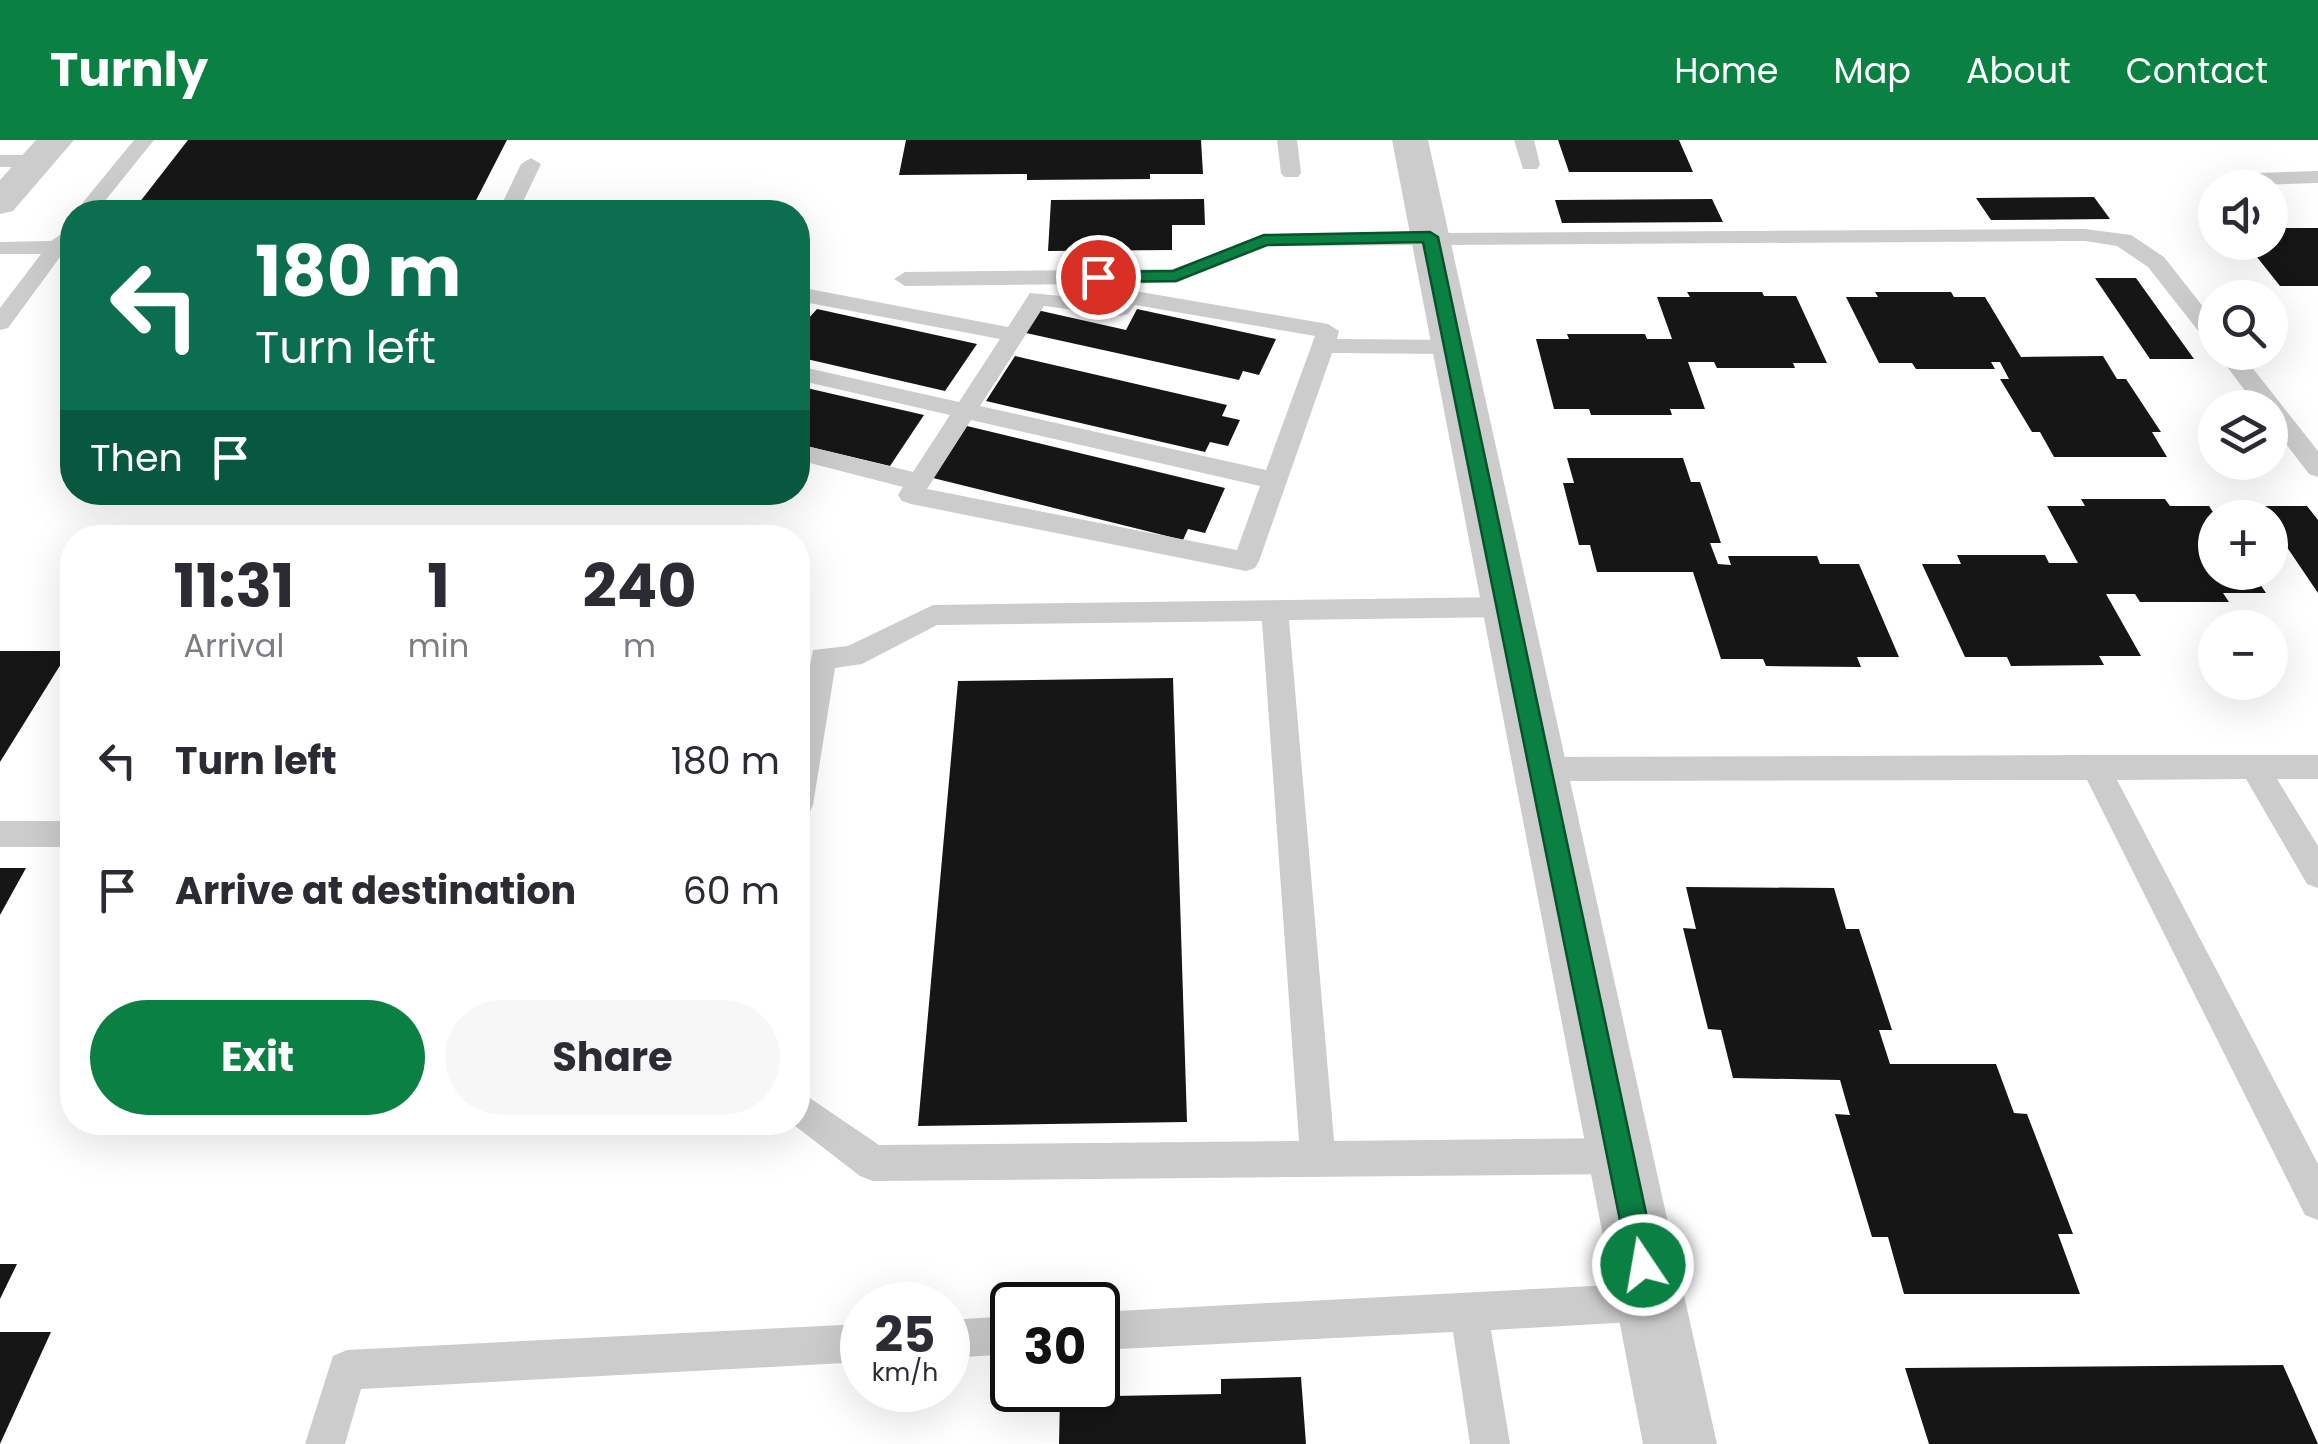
<!DOCTYPE html>
<meta charset="utf-8">
<style>
body{margin:0;font-family:Poppins,sans-serif;background:#f7f7f7;color:#2b2b33;height:100vh;display:flex;flex-direction:column;font-size:38px;white-space:nowrap}
*{box-sizing:border-box;margin:0}
p{font-size:32px;color:#7c7c81}
.icon{flex:none;width:55px;height:55px;fill:none;stroke:currentColor;stroke-width:2;stroke-linecap:round;stroke-linejoin:round}
.map{position:relative;flex:1;overflow:hidden}
.side{position:absolute;left:60px;top:385px;width:750px;height:610px;display:flex;flex-direction:column;background:#fff;border-radius:40px;box-shadow:0 10px 40px #0002}
.side>*{flex:none}
.top-card{position:absolute;left:60px;top:60px;width:750px;height:305px;border-radius:40px;box-shadow:0 10px 40px #0002;background:#0b6e4f;color:#fff;overflow:hidden}
.buttons{position:absolute;left:2198px;top:30px;display:grid;gap:20px}
.buttons a{display:grid;place-items:center;width:90px;height:90px;border-radius:50%;background:#fff;box-shadow:0 10px 40px #0002;font-size:50px}
.speed{position:absolute;left:840px;top:1142px;display:flex;gap:20px;font-size:50px;font-weight:700;text-align:center}
.speed>*{display:grid;place-content:center;width:130px;height:130px;border-radius:50%;background:#fff;box-shadow:0 10px 40px #0002;line-height:1}
.speed small{font-size:25px;font-weight:400}
.speed .limit{border:5px solid #111;border-radius:15px;background:#fff;color:#111}
.pin{position:absolute;display:grid;place-items:center;width:85px;height:85px;color:#fff;margin:-42px;border:5px solid #fff;border-radius:50%;box-shadow:0 2px 10px #0007}
.me{position:absolute;width:110px;margin:-55px;rotate:348deg;stroke-linejoin:round;filter:drop-shadow(0 0 8px #0008)}
.turn{display:flex;align-items:center;gap:35px;height:210px;padding:0 30px;font-size:45px}
.turn .icon{width:130px;height:130px;stroke-width:2.5}
.turn b{display:block;font-size:70px;line-height:85px}
.then{display:flex;align-items:center;height:95px;padding:0 30px;background:#0003;gap:20px;font-size:38px}
.eta{display:flex;justify-content:space-evenly;align-items:center;height:170px;text-align:center}
.eta b{font-size:60px;font-weight:700;line-height:70px}
.primary-button{display:flex;gap:20px;margin-top:auto;padding:20px 30px}
.primary-button a{flex:1;height:115px;border-radius:60px;background:#0b8043;color:#fff;font-size:40px;font-weight:700;line-height:115px;text-align:center}
.primary-button a+a{background:#f7f7f7;color:#2b2b33}
ul{padding:0;list-style:none}
li{display:flex;align-items:center;gap:30px;height:130px;padding:0 30px}
li div{flex:1}
li b{display:block;font-size:38px}
li em{font-style:normal}
header{display:flex;align-items:center;gap:60px;box-sizing:border-box;height:140px;padding:0 50px;background:#0b8043;color:#fff}
header strong{font-size:48px}
nav{display:flex;gap:55px;margin-inline-start:auto;font-size:35px}
.map>svg:first-child{display:block}
.building{fill:#161616}
.lines{fill:none;stroke-linecap:round;stroke-linejoin:round}
.lane{fill:#ccc;fill-rule:evenodd}
.street{fill:#ccc;fill-rule:evenodd}
.route{fill:#0b8043;stroke:#07532c;stroke-width:2.5}
</style>
<header>
<strong>Turnly</strong>
<nav><a>Home</a><a>Map</a><a>About</a><a>Contact</a></nav>
</header>
<div class="map">
<svg width="2318" height="1304" viewBox="0 0 2318 1304">
<rect width="100%" height="100%" fill="#fff"/>
<path class="building" d="M188,0h319l-37,72h-338z
M906,0h295l2,34h-53v5l-123,1v-6l-128,1z
M1558,0h121l14,32h-124z
M2094,57l16,22 -119,1 -15,-22z
M1204,59l1,26h-33v25l-124,1 3,-51z
M1712,59l11,23 -161,1 -7,-23z
M2270,88h48v58h-38l-35,-44h25z
M2095,138h41l58,81h-44z
M1687,152h75l2,4h32l31,67h-34l2,5h-78l-3,-6h-26l17,47h-35l2,6h-81l-2,-6h-35l-18,-70h33l-2,-5h78l2,5h25l-15,-42h33z
M1875,152h76l3,5h31l36,60 82,-1 14,23h9l35,53h-9l15,25h-113l-14,-25h-8l-32,-53h9l-9,-17h-9l4,7h-79l-4,-6h-33l-33,-66h32z
M817,169l160,35 -32,47 -147,-34v-27z
M1137,169l139,30 -17,36 -16,-4 -4,9 -213,-47 11,-23 89,20z
M1015,216l212,49 -5,11 18,4 -12,26 -18,-4 -5,10 -219,-51z
M798,246l126,29 -34,51 -92,-22z
M967,286l258,62 -20,45 -17,-4 -5,11 -250,-62z
M1567,318h116l8,24h9l21,61h-11l8,21 13,1 -3,-9h89l3,8h39l40,93h-42l4,10 -95,-1 -3,-7h-42l-28,-87h-96l-7,-27h-11l-16,-62h11z
M2081,359h84l5,7h39l6,9v57h37l14,21h-43l6,9h-89l-5,-8h-29l35,62h-42l5,9 -93,1 -4,-9h-42l-43,-93h39l-4,-9h88l4,8h29l-31,-57h38z
M2259,366h48l11,14v73z
M0,511h69l-69,111z
M1173,538l14,444 -269,4 40,-445z
M0,728h26l-26,47z
M1686,747l148,1 12,41h13l33,101h-13l11,34h106l18,49 13,1 46,120h-15l22,60h-176l-16,-57h-16l-37,-123 15,1 -10,-35 -107,-2 -12,-48 -13,-1 -25,-101 13,1z
M0,1124h17l-17,35z
M0,1192h51l-51,112z
M2283,1225l35,79h-389l-24,-76z
M1301,1237l5,67h-247l1,-47 161,-3v-15z"/>
<g class="lines">
<path class="lane" d="M134,0h20l-58,72h-21z
M1277,0h20l4,33 -3,4h-14l-3,-4z
M1514,0h20l6,25 -3,4h-14z
M0,15h38l10,6 -10,6h-38z
M531,18l10,6 -23,48h-20l23,-48z
M2318,31v12l-90,3 -10,-6 10,-6z
M2085,89l46,6 33,22 51,65v22l-8,-2 -59,-75 -31,-21 -32,-5 -818,5 -91,37 -271,3 -11,-7 11,-7 268,-3 91,-35z
M67,90l5,1v22h-9l-55,75 -8,2v-22l41,-54h-41v-12l51,-1z
M804,148l204,39 22,-34 84,8 7,-9 8,-2 199,34 11,7 -2,8 115,1 11,7 -11,7 -120,-1 -73,208 -4,7 -9,3 -335,-67 -9,-3 -4,-6 5,-8 -105,-27v-16l115,28 37,-57 -152,-35v-14l161,36 41,-63 -191,-36 -11,6v-19zM1135,165l180,31 -49,134 -286,-64 64,-100 76,10 8,-2zM971,280l289,66 -23,64 -310,-61z
M2216,212h24l78,99v26l-9,-3 -39,-51v-15h-12z
M1508,457l10,3 4,7 -4,7 -10,3 -219,3 45,521 286,-3 13,5 5,13 -5,13 -13,5 -747,7 -13,-5 -70,-54h8v-32l81,55 420,-4 -37,-520 -325,4 -75,39 -27,4 -22,137 -4,9 -11,4v-95l15,-73 35,-4 85,-41z
M2095,615h223v24h-41l41,67v42l-11,-4 -61,-105 -129,1 201,384v56l-13,-5 -218,-435 -548,1 -10,-3 -5,-9 5,-9 10,-3z
M0,681h60l11,4 1,15 -12,7h-60z
M1650,1143l13,6 6,13 -6,13 -13,6 -159,9 19,114h-40l-17,-112 -355,18v-38z
M1012,1176v38l-64,4v-38z
M862,1184v38l-501,27 -16,55h-40l28,-88 14,-6z"/>
<path class="street" d="M36,0h38l-61,71 -13,3v-34z
M1392,0h36l289,1304h-74z"/>
</g>
<path class="route" d="M1430,92l8,5 219,1028 -4,10 -10,4 -10,-4 -4,-10 -206,-1023 -156,3 -91,36 -78,1 -8,-5 8,-5 75,-1 91,-36z"/>
</svg>
<div class="buttons">
<a><svg class="icon" aria-label="sound" viewBox="0 0 24 24"><path d="M4 9h4l5-4v14l-5-4H4zM17 9q2 3 0 6"/></svg></a>
<a><svg class="icon" aria-label="search" viewBox="0 0 24 24"><circle cx="10" cy="10" r="6"/><path d="M15 15l6 6"/></svg></a>
<a><svg class="icon" aria-label="layers" viewBox="0 0 24 24"><path d="M12 4l9 5-9 5-9-5zM3 14l9 5 9-5"/></svg></a>
<a>+</a>
<a>−</a>
</div>
<div class="speed"><div>25<small>km/h</small></div><div class="limit">30</div></div>
<div class="pin" style="left:1098px;top:137px;background:#d93025"><svg class="icon" aria-label="arrive" viewBox="0 0 24 24"><path d="M6 21V4h12l-3 4 3 4H6"/></svg></div>
<svg class="me" style="left:1643px;top:1125px" viewBox="-20 -20 40 40"><circle r="17" fill="#0b8043" stroke="#fff" stroke-width="3"/><path d="M0-11L8 9 0 5-8 9z" fill="#fff"/></svg>
<div class="top-card">
<div class="turn"><svg class="icon" aria-label="left" viewBox="0 0 24 24"><path d="M17 20v-9H6M10 6l-5 5 5 5"/></svg><div><b>180 m</b>Turn left</div></div>
<div class="then">Then<svg class="icon" aria-label="arrive" viewBox="0 0 24 24"><path d="M6 21V4h12l-3 4 3 4H6"/></svg></div>
</div>
<section class="side">
<div class="eta">
<div><b>11:31</b><p>Arrival</p></div>
<div><b>1</b><p>min</p></div>
<div><b>240</b><p>m</p></div>
</div>
<ul>
<li><svg class="icon" aria-label="left" viewBox="0 0 24 24"><path d="M17 20v-9H6M10 6l-5 5 5 5"/></svg><div><b>Turn left</b></div><em>180 m</em></li>
<li><svg class="icon" aria-label="arrive" viewBox="0 0 24 24"><path d="M6 21V4h12l-3 4 3 4H6"/></svg><div><b>Arrive at destination</b></div><em>60 m</em></li>
</ul>
<div class="primary-button"><a>Exit</a><a>Share</a></div>
</section>
</div>
